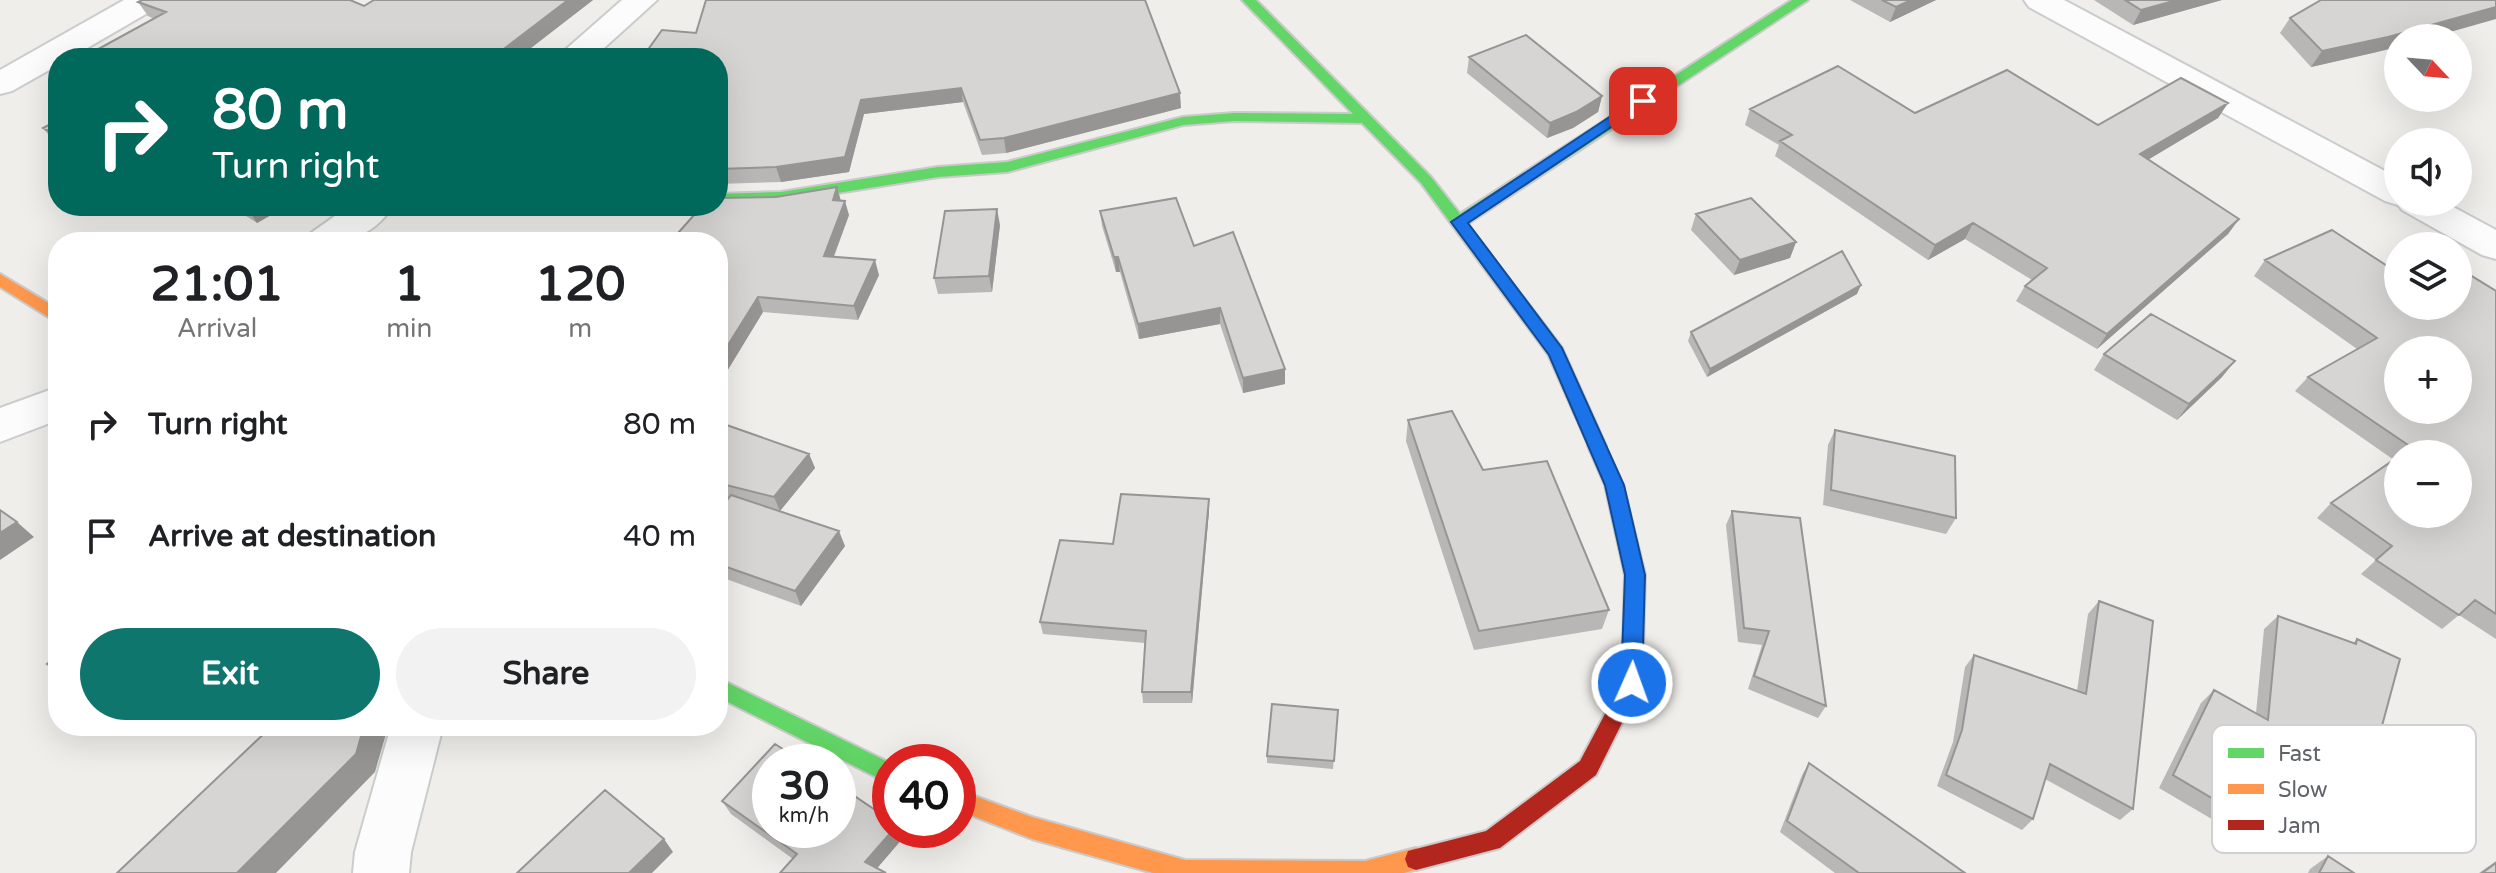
<!DOCTYPE html>
<meta charset="utf-8">
<style>
body{margin:0;font-family:"Varela Round",sans-serif;background:#f2f2f2;color:#202124;height:100vh;display:flex;flex-direction:column;font-size:30px;white-space:nowrap}
*{box-sizing:border-box;margin:0}
p{font-size:26px;color:#757577}
.icon{flex:none;width:44px;height:44px;fill:none;stroke:currentColor;stroke-width:2;stroke-linecap:round;stroke-linejoin:round}
.map{position:relative;flex:1;overflow:hidden}
.panel{position:absolute;left:48px;top:232px;width:680px;height:504px;display:flex;flex-direction:column;background:#fff;border-radius:32px;box-shadow:0 8px 32px #0002}
.panel>*{flex:none}
.guide{position:absolute;left:48px;top:48px;width:680px;height:168px;border-radius:32px;box-shadow:0 8px 32px #0002;background:#00695c;color:#fff;overflow:hidden}
.needle{width:52px;rotate:116deg}
.tools{position:absolute;left:2384px;top:24px;display:grid;gap:16px}
.tools a{display:grid;place-items:center;width:88px;height:88px;border-radius:50%;background:#fff;box-shadow:0 8px 32px #0002;font-size:40px}
.speed{position:absolute;left:752px;top:744px;display:flex;gap:16px;font-size:40px;font-weight:700;text-align:center}
.speed>*{display:grid;place-content:center;width:104px;height:104px;border-radius:50%;background:#fff;box-shadow:0 8px 32px #0002;line-height:1}
.speed small{font-size:20px;font-weight:400}
.speed .limit{border:12px solid #d22;background:#fff;color:#111}
.pin{position:absolute;display:grid;place-items:center;width:68px;height:68px;color:#fff;margin:-34px;border-radius:16px;box-shadow:0 4px 12px #0006}
.me{position:absolute;width:88px;margin:-44px;rotate:2deg;stroke-linejoin:round;filter:drop-shadow(0 0 6px #0008)}
.turn{display:flex;align-items:center;gap:28px;height:168px;padding:0 32px;font-size:36px}
.turn .icon{width:104px;height:104px;stroke-width:2.5}
.turn b{display:block;font-size:56px;line-height:68px}
.eta{display:flex;justify-content:space-evenly;align-items:center;height:136px;text-align:center}
.eta b{font-size:48px;font-weight:700;line-height:56px}
.primary-button{display:flex;gap:16px;margin-top:auto;padding:16px 32px}
.primary-button a{flex:1;height:92px;border-radius:48px;background:#0f766e;color:#fff;font-size:32px;font-weight:700;line-height:92px;text-align:center}
.primary-button a+a{background:#f2f2f2;color:#202124}
ul{padding:0;list-style:none}
li{display:flex;align-items:center;gap:24px;height:112px;padding:0 32px}
li div{flex:1}
li b{display:block;font-size:30px}
li em{font-style:normal}
.map>svg:first-child{display:block}
.lines{fill:none;stroke-linecap:round;stroke-linejoin:round}
.street-casing{stroke:#cbcccc;stroke-width:4}
.fast-casing{stroke:#cacacb;stroke-width:4}
.slow-casing{stroke:#cacacb;stroke-width:4}
.jam-casing{stroke:#cacacb;stroke-width:4}
.street{fill:#fdfcfc;fill-rule:evenodd}
.fast{fill:#63d668;fill-rule:evenodd}
.slow{fill:#ff974d;fill-rule:evenodd}
.jam{fill:#b3261e;fill-rule:evenodd}
.wall{fill:#b8b7b5;fill-rule:evenodd}
.shaded-wall{fill:#969594}
.building{fill:#d6d5d3;stroke:#969594;stroke-width:2;fill-rule:evenodd}
.route{fill:#1a73e8;stroke:#114b97;stroke-width:2}
.key{fill:#fff;stroke:#cfd0d2;stroke-width:2}
.key-label{font-size:22px;fill:#5f6368}
</style>
<div class="map">
<svg width="2496" height="873" viewBox="0 0 2496 873">
<rect width="100%" height="100%" fill="#efeeea"/>
<g class="lines">
<defs>
<path id="street" d="M124,0h39l-5,7 -88,51h-12v7l-46,26 -12,3v-24z
M622,0h35l-64,58h-37z
M2024,0h40l334,178v24h46l52,28v29l-14,-4 -80,-45 -4,-5 -13,-4 -356,-194z
M349,206h44c-23,35 -50,36 -87,36l5,-9z
M58,387v33l-58,22v-34z
M391,726h52l-32,126 -2,21h-56l2,-21z"/>
<path id="fast" d="M1242,0h14l175,177 29,37 332,-214h16l-341,224 95,124 44,98 -3,5h-12l-43,-97 -127,-171 -59,-60 -128,-2 -51,4 -176,47 -69,5 -157,25 -63,2v-10l63,-2 157,-25 69,-5 176,-45 51,-4 119,1z
M718,678l172,85v21l-172,-87z"/>
<path id="slow" d="M0,274l58,35v14l-58,-36z
M958,790l74,27 153,43 180,1 51,-13 8,3 3,8 -3,8 -20,6h-251l-121,-34 -74,-29z"/>
<path id="jam" d="M1597,439l6,2 20,44 22,90 -3,108 -46,92 -96,73 -84,22 -8,-3 -3,-8 3,-8 78,-20 94,-70 42,-79 3,-107 -20,-90 -17,-39 3,-5z"/>
</defs>
<use href="#street" class="street-casing"/>
<use href="#fast" class="fast-casing"/>
<use href="#slow" class="slow-casing"/>
<use href="#jam" class="jam-casing"/>
<use href="#street" class="street"/>
<use href="#fast" class="fast"/>
<use href="#slow" class="slow"/>
<use href="#jam" class="jam"/>
</g>
<path class="wall" d="M374,0h219l-75,58h-436l72,-39 -6,-3 -10,-14 226,4z
M1850,0h86l-46,22z
M2094,0h128l-89,25z
M2290,18l87,34 -66,15 -31,-34z
M1469,57l133,39 -4,16 -25,16 -26,10 -80,-65z
M718,58l463,50 -175,45 -24,2 -19,-53 -99,12 -15,58 -68,10 -63,2z
M2228,103l-10,15 -70,41 91,60 -11,15 -131,115 -81,-48 9,-15 7,-6 -67,-41 -37,21 -153,-104 4,-11 -34,-20 5,-16 165,4 183,12z
M58,120v24l-3,-1 -12,-15z
M837,187l4,14 8,14 -15,42 45,18 -21,45 -95,-8 -45,74 58,-189z
M230,206h57l-30,17z
M524,206h18l-6,5z
M1100,211l94,35 91,138 -42,9 -23,-69 -81,15 -19,-67h-4l-14,-46z
M1696,214l100,28 -6,16 -56,17 -43,-45z
M1000,225l-8,67 -54,2 -4,-16z
M2265,260l133,46 98,-15v348l-37,-24 -17,14 -81,-55 15,-14 -59,-42 14,-15 63,-43 -99,-69 13,-14 49,-28 -103,-73zM2398,454h60l-60,60z
M1857,294l-150,83 -19,-36 3,-9z
M2104,354l118,23 -45,43 -83,-50z
M1408,420l75,50 126,140 -7,19 -128,21 -68,-209z
M718,422l91,32 6,14 -35,43 -7,-2 72,37 -44,60 -83,-30v-65l10,-13 -10,-2z
M1835,430l121,88 -10,16 -123,-29 5,-60z
M1209,511l-17,192h-49l-1,-11 3,-49 -102,-9 -3,-12 73,-78z
M1732,511l94,195 -8,12 -70,-29 14,-44 -24,-3 -12,-117z
M2099,601l34,208 -13,11 -75,-41 -12,40 -11,11 -85,-44 16,-44 12,-75 9,-12 103,36 11,-77z
M2278,616l75,27 4,-4 12,135 -16,12 -40,-20 -32,73 -15,12 -107,-63 42,-85 13,-13 42,23 8,-84z
M1338,710l-5,59 -66,-6v-7z
M1809,763l156,110h-130l-55,-41 22,-57z
M722,801l181,37 -26,30 -84,-9 -62,-45z
M2328,856l26,17h-46l2,-4z
M2496,861v12h-17z"/>
<path class="shaded-wall" d="M568,0h25l-75,58h-26z
M1911,0h25l-46,22 6,-15z
M2177,0h45l-89,25 8,-15z
M2496,7v12l-67,19h-31v9l-21,5 -66,15 11,-16z
M961,88l2,14 -99,12 -15,58 -68,10 -5,-15 85,-67z
M1180,93l1,15 -175,45 -2,-15z
M1602,96l-4,16 -25,16 -26,10 3,-15z
M2228,103l-10,15 -87,52 9,-16z
M837,187l4,15 -8,-2z
M845,201l4,14 -21,56 -4,-15z
M251,206h36l-30,17 -10,-15z
M533,206h9l-6,5z
M997,209l3,16 -8,67 -3,-16z
M2239,219l-11,15 -131,115 10,-15z
M1973,223l-8,16 -37,21 7,-15z
M1796,242l-6,16 -56,17 6,-15z
M1114,257h4l2,15h-4z
M875,260l4,15 -21,45 -4,-14z
M1861,285l-4,9 -150,83 3,-8z
M758,297l5,15 -45,74v-25z
M1220,308v16l-81,15 -1,-15z
M2235,361l-13,16 -45,43 12,-16z
M1285,369v15l-42,9v-15z
M809,454l6,14 -35,43 -6,-14z
M1209,499v12l-17,192 -1,-11z
M17,522l17,15 -34,23v-27z
M839,531l6,15 -44,60 -6,-15z
M364,726l24,1 -13,45 -99,101h-39z
M893,830h7l3,8 -30,35 -8,-11z
M664,839l9,13 -21,21h-23z"/>
<path class="building" d="M142,0h208l14,6 10,-6h194l-76,58h-410l84,-46 -28,-10z
M706,0h439l35,93 -176,45 -24,2 -19,-52 -100,12 -16,57 -69,10 -58,2v-111h-76l20,-28 34,3z
M1882,0h29l-15,7z
M2125,0h52l-36,10z
M2321,0h175v7l-108,30 -66,14 -32,-33z
M1526,35l76,61 -26,16 -26,11 -81,-66z
M1838,66l77,47 92,-43 91,55 83,-47 47,25 -88,51 99,65 -132,115 -82,-48 22,-18 -74,-45 -38,22 -155,-104 12,-6 -42,-26z
M58,120v16l-15,-8z
M837,187l-4,13 12,1 -21,55 51,4 -21,46 -96,-9 -40,64v-119h-48l32,-36h16v-8l58,-1z
M1176,198l18,48 39,-14 52,137 -42,9 -23,-70 -82,16 -20,-67h-4l-14,-46z
M1751,198l45,44 -56,18 -44,-46z
M997,209l-8,67 -55,2 11,-67z
M2332,230l66,43v33h60v-30l7,-4 31,19v323l-21,-14 -16,15 -83,-55 16,-14 -61,-43 67,-46v57h60v-60h-56l9,-7 -103,-70 69,-39 -112,-78zM2398,350h60v60h-60z
M1842,251l19,34 -151,84 -19,-37z
M2151,314l84,47 -46,43 -85,-50z
M1452,411l31,59 64,-9 62,149 -130,21 -71,-211z
M718,422l91,32 -35,43 -56,-14z
M1835,430l120,26 1,62 -125,-28z
M1121,494l88,5 -18,193h-49l4,-61 -106,-9 20,-82 53,4z
M731,495l108,36 -44,60 -77,-27v-53z
M0,510l17,12 -17,11z
M1732,511l68,7 26,188 -72,-30 15,-45 -25,-3z
M2099,601l54,20 -20,188 -83,-45 -17,55 -87,-44 16,-45 12,-75 112,39z
M2278,616l78,28 1,-5 43,20 -31,115 -49,-25 -39,90 -108,-64 41,-85 54,30z
M58,656v15l-11,-7z
M1272,704l66,6 -4,51 -67,-5z
M272,726h92l-8,28 -119,119h-120z
M775,744l28,18h-33v68h68v-45l52,35v10h3l-28,32 21,11h-106l17,-19 -75,-53z
M1809,763l156,110h-106l-72,-52z
M605,790l59,49 -35,34h-112z
M2328,856l26,17h-35z
M2496,863v10h-14z"/>
<path class="route" d="M1638,98l12,3 -182,122 94,125 62,137 21,90 -3,108 -3,6h-15l-3,-6 4,-108 -20,-90 -56,-130 -98,-133z"/>
<rect x="2212" y="725" width="264" height="128" rx="12" class="key"/>
<rect x="2228" y="748" width="36" height="10" fill="#63d668"/>
<rect x="2228" y="784" width="36" height="10" fill="#ff974d"/>
<rect x="2228" y="820" width="36" height="10" fill="#b3261e"/>
<g class="key-label">
<text x="2278" y="761">Fast</text>
<text x="2278" y="797">Slow</text>
<text x="2278" y="833">Jam</text>
</g>
</svg>
<div class="tools">
<a><svg class="needle" viewBox="-14 -14 28 28"><path d="M0-13l5 13h-10z" fill="#e53935"/><path d="M0 13l5-13h-10z" fill="#757577"/></svg></a>
<a><svg class="icon" aria-label="sound" viewBox="0 0 24 24"><path d="M4 9h4l5-4v14l-5-4H4zM17 9q2 3 0 6"/></svg></a>
<a><svg class="icon" aria-label="layers" viewBox="0 0 24 24"><path d="M12 4l9 5-9 5-9-5zM3 14l9 5 9-5"/></svg></a>
<a>+</a>
<a>−</a>
</div>
<div class="speed"><div>30<small>km/h</small></div><div class="limit">40</div></div>
<div class="pin" style="left:1643px;top:101px;background:#d93025"><svg class="icon" aria-label="arrive" viewBox="0 0 24 24"><path d="M6 21V4h12l-3 4 3 4H6"/></svg></div>
<svg class="me" style="left:1632px;top:683px" viewBox="-20 -20 40 40"><circle r="17" fill="#1a73e8" stroke="#fff" stroke-width="3"/><path d="M0-11L8 9 0 5-8 9z" fill="#fff"/></svg>
<div class="guide">
<div class="turn"><svg class="icon" aria-label="right" viewBox="0 0 24 24"><path d="M7 20v-9h11M14 6l5 5-5 5"/></svg><div><b>80 m</b>Turn right</div></div>
</div>
<section class="panel">
<div class="eta">
<div><b>21:01</b><p>Arrival</p></div>
<div><b>1</b><p>min</p></div>
<div><b>120</b><p>m</p></div>
</div>
<ul>
<li><svg class="icon" aria-label="right" viewBox="0 0 24 24"><path d="M7 20v-9h11M14 6l5 5-5 5"/></svg><div><b>Turn right</b></div><em>80 m</em></li>
<li><svg class="icon" aria-label="arrive" viewBox="0 0 24 24"><path d="M6 21V4h12l-3 4 3 4H6"/></svg><div><b>Arrive at destination</b></div><em>40 m</em></li>
</ul>
<div class="primary-button"><a>Exit</a><a>Share</a></div>
</section>
</div>
